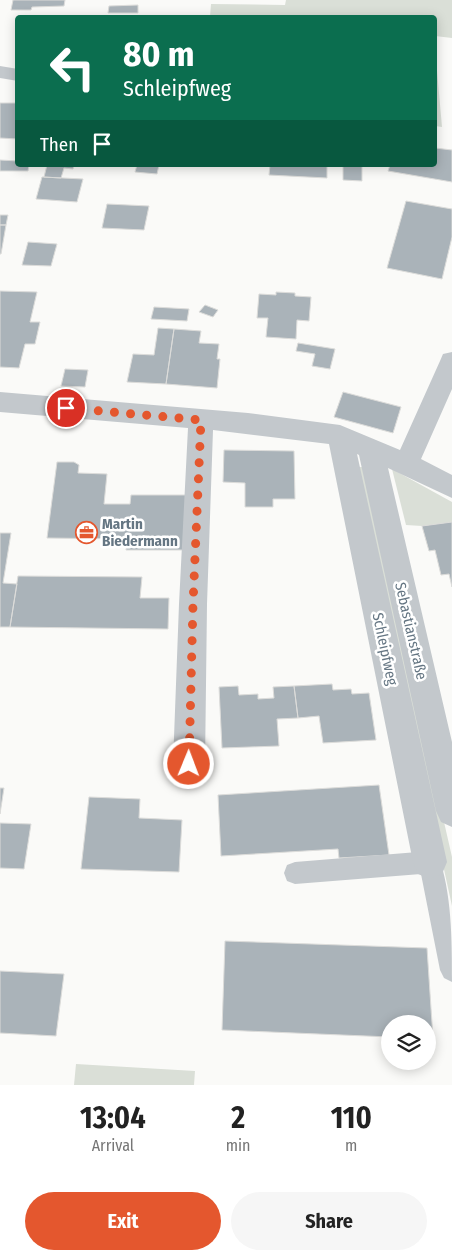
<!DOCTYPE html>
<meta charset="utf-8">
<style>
body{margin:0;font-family:"Fira Sans Condensed",sans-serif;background:#f6f6f6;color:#222;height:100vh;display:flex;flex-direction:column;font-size:19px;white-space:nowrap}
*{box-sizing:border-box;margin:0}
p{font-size:16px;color:#767676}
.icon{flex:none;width:28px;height:28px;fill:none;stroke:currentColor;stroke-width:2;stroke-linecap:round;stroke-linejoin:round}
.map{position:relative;height:1085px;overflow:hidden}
.sheet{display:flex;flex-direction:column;background:#fff;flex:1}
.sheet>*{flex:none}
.guide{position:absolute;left:15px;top:15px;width:422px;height:152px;border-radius:5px;box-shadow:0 2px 12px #0003;background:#0b6e4f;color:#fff;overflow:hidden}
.fabs{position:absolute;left:381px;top:1015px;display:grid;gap:10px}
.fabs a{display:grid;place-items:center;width:55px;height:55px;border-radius:50%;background:#fff;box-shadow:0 2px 12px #0003;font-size:25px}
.pin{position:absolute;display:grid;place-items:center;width:42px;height:42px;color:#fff;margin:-21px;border:2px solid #fff;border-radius:50%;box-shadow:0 1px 5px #0007}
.me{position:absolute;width:55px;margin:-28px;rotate:1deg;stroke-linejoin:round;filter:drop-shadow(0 0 4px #0008)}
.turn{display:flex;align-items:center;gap:18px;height:105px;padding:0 25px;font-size:22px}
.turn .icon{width:65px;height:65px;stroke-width:2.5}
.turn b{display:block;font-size:35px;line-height:42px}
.then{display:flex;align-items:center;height:48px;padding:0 25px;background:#0003;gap:10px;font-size:19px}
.eta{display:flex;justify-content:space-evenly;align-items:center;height:85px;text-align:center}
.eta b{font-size:30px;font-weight:700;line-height:35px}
.primary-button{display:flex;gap:10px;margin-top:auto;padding:10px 25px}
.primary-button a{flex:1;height:58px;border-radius:30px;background:#e4572e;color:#fff;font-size:20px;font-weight:700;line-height:58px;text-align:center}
.primary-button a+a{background:#f6f6f6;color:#222}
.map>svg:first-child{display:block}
.green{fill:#dadfd7}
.building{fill:#aab3b9;stroke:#dcdcda}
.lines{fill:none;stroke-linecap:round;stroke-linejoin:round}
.service{fill:#c3c8cc;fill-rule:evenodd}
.minor{fill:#c3c8cc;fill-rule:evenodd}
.route{stroke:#e4572e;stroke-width:9;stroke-dasharray:0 16.2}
.labels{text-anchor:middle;stroke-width:5;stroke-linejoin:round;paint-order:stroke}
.poi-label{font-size:15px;font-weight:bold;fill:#657683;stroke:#fff;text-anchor:start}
.street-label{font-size:15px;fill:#657683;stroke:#fff}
</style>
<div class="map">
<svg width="452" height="1085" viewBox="0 0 452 1085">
<rect width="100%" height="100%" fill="#fafaf8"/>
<path class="green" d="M286,0h166v38l-17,-2v-18l-225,-1 1,-13 74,1z
M435,48l7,79 -7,-1z
M356,467h7l89,390v49z
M392,469l60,33v20l-30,4 -16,-1z
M76,1064l119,7 -1,14h-120z"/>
<path class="building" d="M13,0h52l-1,6 -32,1 -1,3h-20z
M138,5v8h-30l1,-7z
M0,103h18v36l-18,-1z
M435,148l17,2v32l-64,-11 2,-6h45z
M0,160l18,1v4h11l-1,6h-28z
M47,165h27l-1,4 -9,-1 -3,10 -17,-1z
M137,165h22l-2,9 -22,-2z
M270,165h57v13l-58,-3z
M343,165h19v16l-19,-1z
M42,177l41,2 -6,23 -41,-3z
M406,201l46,8v28l-10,42 -55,-11z
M107,204l42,2 -5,24 -42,-2z
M0,215h8l-2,10h-6z
M0,225h6l-5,29h-1z
M28,242l29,2 -6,22 -29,-1z
M0,291l37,1 -7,30h10l-5,22h-10l-6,24 -19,-1z
M276,292l19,1v3l16,1 -2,24 -12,-1 -1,19 -30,-2 2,-19h-11l2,-24 17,1z
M205,305l13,5 -5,7 -14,-5z
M154,307l35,2 -2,12 -36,-2z
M158,328l16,1 -8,55 -39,-2 6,-28 21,1z
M174,329l27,2 -2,12 20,1 -2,15h3l-3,29 -51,-4z
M298,343l37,6 -5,20 -18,-3 3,-12 -19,-3z
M65,369l23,1 -3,17 -24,-1z
M343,392l58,15 -8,26 -59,-16z
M224,450l70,1 1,48h-22v8h-28v-24l-22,-1z
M57,462h17l5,3 -1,8 29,1 -3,30h26l1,-9h60l-3,55h-62l1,-11 -80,-1z
M452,522v65l-3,-13 -8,1 -6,-25 -6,1 -7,-25z
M0,533h11l-8,50 14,1 -7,43h-10z
M18,576l124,1 -2,21h29l-1,31 -158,-2z
M332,684l1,6 18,-1 1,5 17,-1 7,47 -53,3 -4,-27 -21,2 -4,-32z
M238,686l1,9 19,-1v5l16,-1 -1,-11 21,-1 4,32 -21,1 2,27 -57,2 -3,-61z
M379,785l10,70 -50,3 -1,-9 -117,7 -3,-61z
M0,788h4l-4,26z
M89,797l51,2 -1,19 43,2 -3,52 -98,-3z
M0,823l31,1 -7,45 -24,-1z
M225,941l202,7 6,90h-5v-14h-38v13l-168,-7z
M0,971l64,3 -8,62 -56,-3z"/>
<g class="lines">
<path class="service" d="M430,851l8,3c14,40 14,85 14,128l-8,-4 -4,-8 -19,-96 -126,10 -8,-3 -3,-8 3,-8 8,-3z"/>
<path class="minor" d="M0,66l18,3v12l-18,-3z
M452,352v37l-31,70 31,16v23l-64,-30 64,274v85l-11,-5 -5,-11 -77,-356 -2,-1 90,408 -5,12 -12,5 -12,-5 -5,-12 -84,-418 -116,-14 -6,174 -2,160 -5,11 -11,5 -11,-5 -5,-11 6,-160 9,-176 -188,-16v-20l248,21 92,12 60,25 40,-89 3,-7z"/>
</g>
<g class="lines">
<path class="route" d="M66,408l135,12 -8,184 -4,160"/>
</g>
<defs>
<symbol id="office-ring" viewBox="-11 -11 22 22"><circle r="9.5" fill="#fff" stroke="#e4572e" stroke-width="1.5"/><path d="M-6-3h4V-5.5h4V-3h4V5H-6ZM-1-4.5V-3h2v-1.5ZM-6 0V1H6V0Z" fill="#e4572e"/></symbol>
</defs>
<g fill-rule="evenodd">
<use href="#office-ring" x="74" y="520" width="25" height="25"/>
</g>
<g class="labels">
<g class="poi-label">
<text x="102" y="529">Martin<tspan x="102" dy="17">Biedermann</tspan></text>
</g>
<g class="street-label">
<text transform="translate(411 631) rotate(77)" y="5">Sebastianstraße</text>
<text transform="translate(385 649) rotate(78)" y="5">Schleipfweg</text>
</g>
</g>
</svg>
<div class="fabs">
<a><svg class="icon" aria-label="layers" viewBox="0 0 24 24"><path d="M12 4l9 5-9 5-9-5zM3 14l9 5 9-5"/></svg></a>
</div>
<div class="pin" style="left:66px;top:408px;background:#d93025"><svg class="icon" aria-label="arrive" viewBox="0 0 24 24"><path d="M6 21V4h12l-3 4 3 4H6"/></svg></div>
<svg class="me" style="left:189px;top:764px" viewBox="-20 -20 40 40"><circle r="17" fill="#e4572e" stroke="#fff" stroke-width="3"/><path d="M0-11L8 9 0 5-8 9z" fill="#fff"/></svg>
<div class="guide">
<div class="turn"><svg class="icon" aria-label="left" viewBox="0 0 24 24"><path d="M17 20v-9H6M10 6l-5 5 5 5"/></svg><div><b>80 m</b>Schleipfweg</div></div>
<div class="then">Then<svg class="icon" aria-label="arrive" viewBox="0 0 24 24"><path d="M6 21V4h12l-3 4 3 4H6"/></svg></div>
</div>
</div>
<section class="sheet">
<div class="eta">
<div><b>13:04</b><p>Arrival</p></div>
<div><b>2</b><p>min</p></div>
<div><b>110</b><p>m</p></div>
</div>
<div class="primary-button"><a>Exit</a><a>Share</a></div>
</section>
